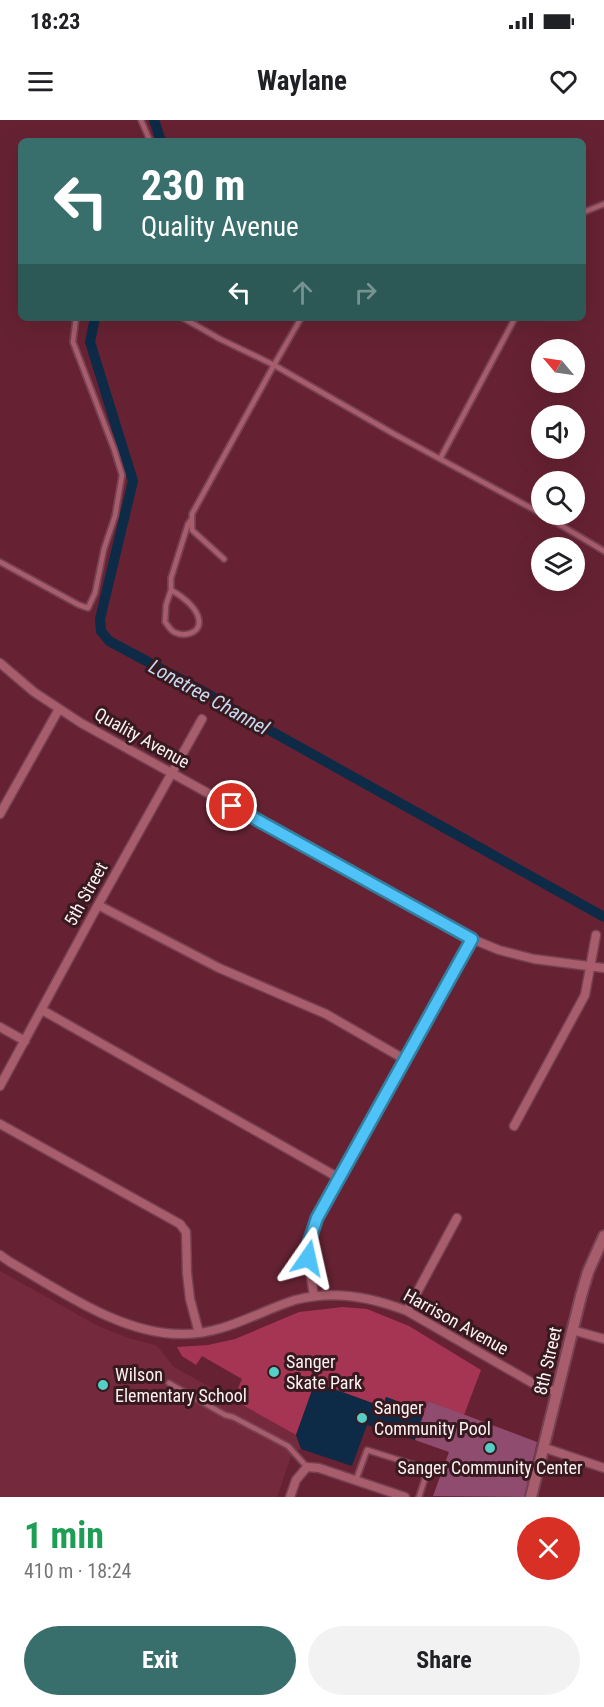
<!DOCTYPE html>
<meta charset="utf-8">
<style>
body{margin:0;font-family:"Roboto Condensed",sans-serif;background:#f2f2f2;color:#202124;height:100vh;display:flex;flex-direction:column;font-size:22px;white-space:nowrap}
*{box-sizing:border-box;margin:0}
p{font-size:20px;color:#757577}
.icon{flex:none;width:33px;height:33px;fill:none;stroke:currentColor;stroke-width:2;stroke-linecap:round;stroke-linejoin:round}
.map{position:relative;height:1377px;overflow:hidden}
.panel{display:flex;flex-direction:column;background:#fff;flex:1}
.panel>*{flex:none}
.banner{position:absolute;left:18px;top:18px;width:568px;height:183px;border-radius:9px;box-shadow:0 6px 24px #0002;background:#386f6c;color:#fff;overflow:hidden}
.needle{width:39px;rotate:299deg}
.tools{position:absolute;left:531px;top:219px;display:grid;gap:12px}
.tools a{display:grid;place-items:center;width:54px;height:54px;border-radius:50%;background:#fff;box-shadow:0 6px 24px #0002;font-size:30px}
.pin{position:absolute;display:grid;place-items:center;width:51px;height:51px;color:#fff;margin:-26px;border:3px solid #fff;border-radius:50%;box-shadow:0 2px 6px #0007}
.me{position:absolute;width:66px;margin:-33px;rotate:11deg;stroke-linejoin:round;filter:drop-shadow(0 0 4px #0008)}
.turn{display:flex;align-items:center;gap:21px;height:126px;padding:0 24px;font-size:27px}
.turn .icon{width:78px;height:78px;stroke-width:2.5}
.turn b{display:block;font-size:42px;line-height:51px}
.lanes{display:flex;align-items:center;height:57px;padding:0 24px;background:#0003;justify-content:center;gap:30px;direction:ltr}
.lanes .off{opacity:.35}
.round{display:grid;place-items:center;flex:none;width:63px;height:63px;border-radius:32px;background:#f2f2f2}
.summary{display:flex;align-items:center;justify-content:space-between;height:102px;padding:0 24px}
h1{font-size:36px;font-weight:700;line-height:45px;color:#1e9e55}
.button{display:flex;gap:12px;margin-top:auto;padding:12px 24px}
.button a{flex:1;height:69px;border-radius:36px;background:#386f6c;color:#fff;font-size:24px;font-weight:700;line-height:69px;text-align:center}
.button a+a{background:#f2f2f2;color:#202124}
.status{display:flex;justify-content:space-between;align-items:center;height:42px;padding:0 30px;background:#fff;direction:ltr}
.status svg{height:16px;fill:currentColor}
header{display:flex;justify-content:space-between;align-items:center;height:78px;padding:0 24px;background:#fff;font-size:27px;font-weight:700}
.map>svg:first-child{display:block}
.built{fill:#75293d}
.green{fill:#a63553}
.water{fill:#0d2b46}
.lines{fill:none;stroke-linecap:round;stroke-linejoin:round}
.canal{stroke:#0d2b46;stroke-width:10}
.building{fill:#8f4c6f}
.service-casing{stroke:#764152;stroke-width:8}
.minor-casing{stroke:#764152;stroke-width:11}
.tertiary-casing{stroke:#764152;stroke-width:14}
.service{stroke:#a85d6c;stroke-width:4.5}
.minor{stroke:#a85d6c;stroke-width:8}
.tertiary{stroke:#a85d6c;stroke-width:10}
.route-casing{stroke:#337fa1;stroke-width:15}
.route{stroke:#4fc3f7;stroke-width:10}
.poi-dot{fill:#55cec5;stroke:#38191f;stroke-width:2}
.labels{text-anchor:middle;stroke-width:6;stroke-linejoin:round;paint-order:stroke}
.street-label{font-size:18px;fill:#faf1f2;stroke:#38191f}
.poi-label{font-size:18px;fill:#faf1f2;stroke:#38191f;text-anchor:start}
.water-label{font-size:20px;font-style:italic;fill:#c5daef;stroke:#38191f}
</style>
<div class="status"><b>18:23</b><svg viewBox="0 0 49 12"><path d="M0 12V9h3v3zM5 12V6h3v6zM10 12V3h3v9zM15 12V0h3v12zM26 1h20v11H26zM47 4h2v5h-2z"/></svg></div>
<header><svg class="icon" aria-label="menu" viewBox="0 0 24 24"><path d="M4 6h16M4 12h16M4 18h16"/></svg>Waylane<svg class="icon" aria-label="heart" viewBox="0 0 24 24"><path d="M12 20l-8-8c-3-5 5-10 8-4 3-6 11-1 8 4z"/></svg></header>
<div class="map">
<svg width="604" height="1377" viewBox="0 0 604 1377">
<rect width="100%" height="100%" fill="#623"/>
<path class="built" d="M0,1151l98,55 30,12 28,7 18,22 122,68 5,14 -6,2 -4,5 -14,41h-277z"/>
<path class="green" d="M343,1187l24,2 42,17 72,44 -17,45 -36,-14 -4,10 -38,-14 -3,10 -68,-25 -19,53 -57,-32 6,-11 -7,-4 4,-9 -40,-23 -6,9 -14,-9 -5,-9 31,-2 27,-6 64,-27z"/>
<path class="water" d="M315,1262l68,25 3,-10 38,14 -9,29 -48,-15 -15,41 -51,-17 -5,-14z"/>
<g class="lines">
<path class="canal" d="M154,0l7,21
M95,198l-5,24 43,139 -33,138 1,12 8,10 99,53 45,27 351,196"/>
</g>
<path class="building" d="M428,1281l109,41 -13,55 -91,-1 16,-44 -34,-12z"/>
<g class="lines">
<defs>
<path id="service" d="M141,0l9,21
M584,92l20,-8
M183,198l37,21 54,26 27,-47
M440,339l75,-141
M542,394l62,37
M224,439l-32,-29v-16l82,-149 120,69 148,80
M0,442l79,43 9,3 7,-15 9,-44 11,-33 7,-41 -8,-26 -41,-107 3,-24
M171,470c11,6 27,18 28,31 1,13 -16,16 -25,11 -4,-2 -6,-7 -9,-10l1,-17 5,-15v-12l17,-54 3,-4
M169,1263l56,32 8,2 55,29 19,21
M356,1360l11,-30 61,19 -9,28"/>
<path id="minor" d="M0,543l34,29 47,31 391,216 27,11 35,9 70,9
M0,694l59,-105
M98,785l121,63 107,46 78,45
M42,890l297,168
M0,907l25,14
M0,966l98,-181 104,-186
M0,1004l180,100 6,8 1,41 3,26 9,34
M514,1006l71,-131 11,-60
M0,1135l10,7c51,29 111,72 171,72 42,1 76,-22 114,-34 37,-10 77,-3 112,11l129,74 22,7
M314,1176l-6,-38 1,-16 8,-24 155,-279
M407,1191l50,-93
M572,1210l32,9
M545,1328l59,20
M290,1377l6,-17 11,-13 12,1 86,29"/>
<path id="tertiary" d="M531,1377l50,-201 7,-24 16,-36"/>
</defs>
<use href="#service" class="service-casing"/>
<use href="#minor" class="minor-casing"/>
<use href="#tertiary" class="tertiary-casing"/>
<use href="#service" class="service"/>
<use href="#minor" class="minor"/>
<use href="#tertiary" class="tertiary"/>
</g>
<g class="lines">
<defs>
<path id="route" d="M232,686l240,133 -155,279 -8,24 -1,16"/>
</defs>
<use href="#route" class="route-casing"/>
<use href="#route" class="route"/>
</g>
<g class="poi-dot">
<circle cx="274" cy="1252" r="6"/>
<circle cx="103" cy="1265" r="6"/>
<circle cx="362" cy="1298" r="6"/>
<circle cx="490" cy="1328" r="6"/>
</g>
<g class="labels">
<g class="street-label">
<text transform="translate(142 618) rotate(29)" y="6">Quality Avenue</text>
<text transform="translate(86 774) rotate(-61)" y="6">5th Street</text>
<text transform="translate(456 1202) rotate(29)" y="6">Harrison Avenue</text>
<text transform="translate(548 1241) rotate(-77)" y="6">8th Street</text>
</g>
<g class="poi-label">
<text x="286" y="1248">Sanger<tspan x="286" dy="21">Skate Park</tspan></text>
<text x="115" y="1261">Wilson<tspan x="115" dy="21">Elementary School</tspan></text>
<text x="374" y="1294">Sanger<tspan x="374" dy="21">Community Pool</tspan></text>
<text x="490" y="1354" text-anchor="middle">Sanger Community Center</text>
</g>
<g class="water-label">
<text transform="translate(209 577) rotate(29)" y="7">Lonetree Channel</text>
</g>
</g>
</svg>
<div class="tools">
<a><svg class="needle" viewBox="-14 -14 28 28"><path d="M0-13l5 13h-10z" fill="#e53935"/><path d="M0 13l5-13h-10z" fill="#757577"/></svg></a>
<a><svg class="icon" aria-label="sound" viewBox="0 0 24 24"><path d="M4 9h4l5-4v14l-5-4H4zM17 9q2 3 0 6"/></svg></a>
<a><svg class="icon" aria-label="search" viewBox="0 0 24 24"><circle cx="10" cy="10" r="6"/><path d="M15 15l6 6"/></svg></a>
<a><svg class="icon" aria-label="layers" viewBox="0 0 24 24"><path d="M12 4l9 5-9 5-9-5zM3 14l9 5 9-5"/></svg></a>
</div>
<div class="pin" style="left:232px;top:686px;background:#d93025"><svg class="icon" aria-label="arrive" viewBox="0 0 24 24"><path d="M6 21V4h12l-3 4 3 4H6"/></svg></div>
<svg class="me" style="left:308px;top:1138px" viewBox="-20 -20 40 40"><path d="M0-17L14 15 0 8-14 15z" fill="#4fc3f7" stroke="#fff" stroke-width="4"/></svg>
<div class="banner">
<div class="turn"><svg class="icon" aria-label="left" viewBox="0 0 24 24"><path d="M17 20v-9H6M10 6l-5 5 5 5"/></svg><div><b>230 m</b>Quality Avenue</div></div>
<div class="lanes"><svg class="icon" aria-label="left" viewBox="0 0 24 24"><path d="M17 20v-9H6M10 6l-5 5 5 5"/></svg><svg class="icon off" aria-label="ahead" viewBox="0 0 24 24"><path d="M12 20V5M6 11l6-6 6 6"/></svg><svg class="icon off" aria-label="right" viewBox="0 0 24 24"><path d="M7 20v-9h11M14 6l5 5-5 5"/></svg></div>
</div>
</div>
<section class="panel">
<div class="summary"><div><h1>1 min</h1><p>410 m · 18:24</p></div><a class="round" style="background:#d93025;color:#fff"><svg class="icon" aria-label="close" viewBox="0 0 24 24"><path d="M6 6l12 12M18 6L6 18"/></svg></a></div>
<div class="button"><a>Exit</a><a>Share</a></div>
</section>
